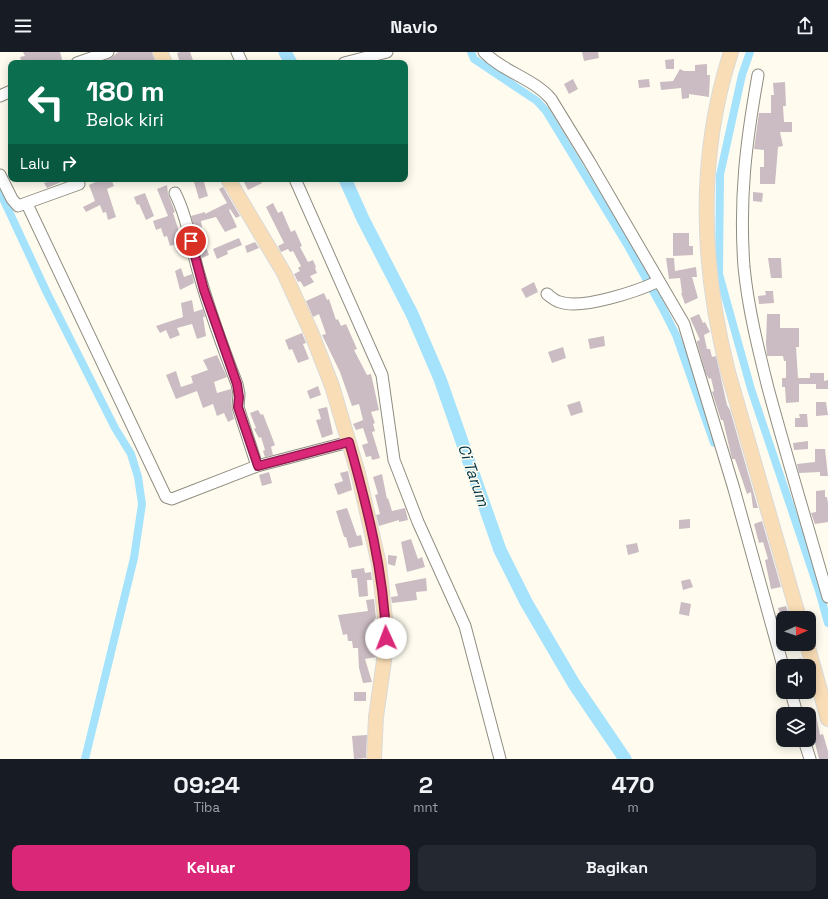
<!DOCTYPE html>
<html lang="id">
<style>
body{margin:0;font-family:"Space Grotesk",sans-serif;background:#242831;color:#f1f3f6;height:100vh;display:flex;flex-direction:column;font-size:15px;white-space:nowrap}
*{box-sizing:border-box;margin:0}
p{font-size:13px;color:#9ea1a6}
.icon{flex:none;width:22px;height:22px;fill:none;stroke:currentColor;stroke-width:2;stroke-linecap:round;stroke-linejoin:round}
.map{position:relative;height:707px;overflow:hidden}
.side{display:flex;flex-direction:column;background:#171b24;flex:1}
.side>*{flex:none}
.guide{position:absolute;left:8px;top:8px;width:400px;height:122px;border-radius:8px;box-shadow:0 2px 10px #0003;background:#0b6e4f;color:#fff;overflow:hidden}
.needle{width:26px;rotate:88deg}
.controls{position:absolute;left:776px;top:559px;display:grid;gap:8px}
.controls a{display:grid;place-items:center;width:40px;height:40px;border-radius:8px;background:#171b24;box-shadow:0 2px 10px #0003;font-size:20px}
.pin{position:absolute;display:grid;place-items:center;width:34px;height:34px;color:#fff;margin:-17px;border:2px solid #fff;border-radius:50%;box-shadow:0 1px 4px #0007}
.me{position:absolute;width:44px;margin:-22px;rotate:358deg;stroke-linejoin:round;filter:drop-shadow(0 0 3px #0008)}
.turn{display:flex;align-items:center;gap:14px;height:84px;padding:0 12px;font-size:18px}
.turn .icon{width:52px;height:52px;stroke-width:2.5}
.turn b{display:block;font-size:28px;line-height:34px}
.then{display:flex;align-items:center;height:38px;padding:0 12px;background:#0003;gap:8px;font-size:15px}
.eta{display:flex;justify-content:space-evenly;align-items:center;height:68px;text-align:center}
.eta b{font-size:24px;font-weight:800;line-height:28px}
.cta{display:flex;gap:8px;margin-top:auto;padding:8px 12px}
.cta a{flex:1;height:46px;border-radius:8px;background:#db2777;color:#fff;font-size:16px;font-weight:800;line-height:46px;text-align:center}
.cta a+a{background:#242831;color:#f1f3f6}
header{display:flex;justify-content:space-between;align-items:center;height:52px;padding:0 12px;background:#171b24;font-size:18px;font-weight:800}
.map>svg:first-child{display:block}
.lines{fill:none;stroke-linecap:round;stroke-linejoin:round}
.canal{stroke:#a5e2fc;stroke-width:8}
.river{stroke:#a5e2fc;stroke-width:13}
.building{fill:#cabcc2}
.minor-casing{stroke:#908d81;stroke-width:13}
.major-casing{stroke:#dadad9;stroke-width:16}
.minor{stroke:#fff;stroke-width:11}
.major{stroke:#f9ddb6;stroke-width:14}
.route-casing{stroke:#8e194d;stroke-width:10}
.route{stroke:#db2777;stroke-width:7}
.labels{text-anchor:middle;stroke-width:3;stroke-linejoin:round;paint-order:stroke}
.water-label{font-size:16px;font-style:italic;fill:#003547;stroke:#fffcef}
</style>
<header><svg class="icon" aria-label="menu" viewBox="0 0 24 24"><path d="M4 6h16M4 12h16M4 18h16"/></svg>Navio<svg class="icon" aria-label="share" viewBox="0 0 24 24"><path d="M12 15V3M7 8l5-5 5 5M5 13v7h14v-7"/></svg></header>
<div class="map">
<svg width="828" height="707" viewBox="0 0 828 707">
<rect width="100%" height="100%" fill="#fffcef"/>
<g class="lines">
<path class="canal" d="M471,0l3,7 63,42 9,10 82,135 35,63 13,26 38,108
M750,0l-8,23 -22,100 -1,99 32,115 68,202 9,32
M0,140l47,101 68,135 16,26 7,23 4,27 -8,54 -49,201"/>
<path class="river" d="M285,0l6,11
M345,127l18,40 49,95 28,65 60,171 26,52 48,82 51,75"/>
</g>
<path class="building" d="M23,0h37l3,11h-41l-2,-6 5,-1z
M118,0h34l4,11h-58l13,-5z
M180,0h10l4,11h-14l-3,-10z
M582,0h16l1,6 -15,3z
M674,7v10h-8l-1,-9z
M707,12v11h3l-1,22 -20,-3v4l-7,1 -1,-11 -20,2 -1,-8 13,-1 7,-12 4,2h11v-6z
M573,27l5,10 -9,5 -5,-10z
M649,27l1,8 -11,1 -1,-8z
M785,30l1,24h-3l1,16h8v10h-12l3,14 -5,1 -3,37h-15v-17h4v-17l-10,-1 5,-36h12v-18h3l-1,-12z
M45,127h20l1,1 -19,8 -3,-5 3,-1z
M102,127h9l3,7 -7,3 9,28 -8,3 -2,-8 -3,1 -3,-8 -14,7 -3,-5 12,-6 -6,-16z
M203,127l5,17 -9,3 -5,-17z
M250,127h10l2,4 -14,7 -4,-8z
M167,133l1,9 7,18 -2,1 12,36 -7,3 -2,-8 -6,2 -3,-10 -3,1 -3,-9 -5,2 -3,-9 15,-5 -11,-27z
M223,135l17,29 -4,2 -6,-9 -1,1 8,17 -12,5 -9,-15 -15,4 2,13 4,7 -3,1 5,13 -7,3 -11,-42 14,-4v2l22,-11 -8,-14z
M753,140l10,1 -1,9 -9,-1z
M145,141l9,23 -8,4 -7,-16 -2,1 -3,-8z
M273,151l5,10 4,-2 9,21 4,-2 7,16 -2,1 8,15 5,-2 3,7 -1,1 2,5 -7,3 4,6 -10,5 -4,-6 -2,1 -4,-8 6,-3 -2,-3 3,-2 -8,-15 -3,1 -2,-3 -7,3 -3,-6 6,-3 -18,-36z
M673,181h16v13h4v9l-20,1z
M239,186l3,7 -15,6 1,3 -11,5 -4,-10z
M255,190l4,6 -12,5 -2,-7z
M666,206h8l1,13 21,-4 1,10h-5l6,21 -13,6 -4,-11h1l-2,-15 -11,1z
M768,206h13l1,20h-11z
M181,216l3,9 8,-3 2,9 -14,7 -5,-19z
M534,230l4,10 -12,6 -5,-9z
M765,239h8l1,12 -15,1 -1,-8 8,-1z
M324,241l3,7 2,-1 7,21 2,-1 3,7 5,-2 11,25 -3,1 13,25 4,-1 8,36 -8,2 4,11 -2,1 2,7 -3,1 8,26 -8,2 -1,-4 -5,1 -4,-12 6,-2 -5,-15 -7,2 -3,-6 10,-4 -4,-16 -7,2 -12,-34 -18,-37 4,-1 -7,-20 -6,3 -7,-16z
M192,248l2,12 9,-3 2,8h-2l3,19 -9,3 -5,-15 -15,4 3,7 -10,4 -4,-9 -6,3 -4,-7 27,-9 -2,-14z
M699,262l4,9 2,-1 5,10 -6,3 3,14h3l2,8 4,-1 11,49 3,5 28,98h-5l-2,-16 -4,2 -12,-35h-3l-9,-39h-2l-9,-28 2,-1 -3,-13 -2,1 -3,-5 -9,-31v-2l3,-1 -10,-22z
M767,262h13v14h19v19h-3l2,31h12v-5h14v8l4,-1v9h-12v-5h-17v18l-13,1 -1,-16h-3v-9h4v-17h-2l-1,-5h-16l-1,-12z
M302,281l4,10 -3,1 6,15 -11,4 -6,-14 -3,1 -4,-10z
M604,284l1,10 -15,3 -2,-10z
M563,295l3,11 -14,5 -4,-11z
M217,303l10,22 -13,5 3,11 14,-4 1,5 -1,13 3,12 -6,3 -4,-9 -7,3 -4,-12 -10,4 -6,-17 -21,8 -10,-24 10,-4 5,16 12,-4 -2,-7 17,-6 -5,-10z
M318,334l3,9 -11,4 -3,-8z
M580,349l3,11 -12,4 -4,-11z
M816,350h10l2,13 -12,1z
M327,355l6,27 -11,4 -6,-18 5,-1 -3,-10z
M258,358l3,5 2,-1 12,31 -4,2 2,8 -8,2 -2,-6 2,-1 -4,-13 -2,1 -5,-9 2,-1 -6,-15z
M799,362h8l1,13h-13v-9h5z
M808,389v8l-14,1 -1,-7z
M815,397h10l3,27h-8v-4l-21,1 -2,-9 18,-2z
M348,419l4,19 -14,5 -4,-11 9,-3 -3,-8z
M269,420l3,11 -10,3 -3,-11z
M382,422l5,25 1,-1 4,13 13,-3 3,12 -9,2v-2l-20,6 -3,-11 4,-1 -5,-19 3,-1 -5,-17z
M825,438v7h2l1,6v19l-13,2 -4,-11 5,-1v-21z
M347,456l10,28 4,-1 2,10 -14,3 -3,-11h-2l-8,-26z
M690,467v9l-11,1v-9z
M762,469l19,66 -10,2 -6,-29 3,-1 -5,-17 -4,1 -5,-19z
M411,487l7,20 4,-2 3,10 -18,5 -6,-30z
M637,491l2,9 -11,3 -2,-10z
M388,503l9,1 -2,10 -7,-2z
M364,516l1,5 6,-1 1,8h-5l1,16 -9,1 -2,-19h-5l-1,-8z
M426,526l1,13 -11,1 1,8 -25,3 -1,-6 7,-1 -3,-12z
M690,527l3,8 -10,3 -2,-9z
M374,547l2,19 -2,1 2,16v22l-11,2 7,23 -9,1 -4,-15 -1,-20h-5l-1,-7h-4l-1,-7 -4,1 -5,-20 30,-4 -2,-11z
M681,550l10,2 -2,12 -10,-2z
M786,554l4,12h-9l-3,-10z
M801,606l3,8h-14l-1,-4z
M354,640h12v9h-12z
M815,658l5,25 3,-1 5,17v8h-9l-6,-24 -2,1 -3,-25z
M367,683l-1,23 -12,1 -2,-23z"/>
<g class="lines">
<defs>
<path id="minor" d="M237,0l5,11
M484,0c19,20 49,26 67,47l38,62 95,163 50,165 49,177
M77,11l31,-11
M344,11l43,-11
M758,23c-12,67 -19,123 -14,192 4,41 14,81 24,121 19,70 40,139 60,209
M0,44l11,-5
M0,123l12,24 6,7 61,-22
M295,127l87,196 12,85 24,62 47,104 35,133
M175,141c13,26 16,54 24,81 11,38 24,74 38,110l2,10 -1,13 19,59
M27,152l139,293 6,2 5,-2 80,-31 92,-24
M547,242c4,3 8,7 13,8 22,8 78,-11 99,-21
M791,640l6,22
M804,688l6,19"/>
<path id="major" d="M160,0l5,11
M731,0c-34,105 -30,214 -3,320l71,246
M228,127l56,94 27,59 21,54 26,87 21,91 6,55 -1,42 -8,56 -2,42
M807,592l21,75"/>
</defs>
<use href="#minor" class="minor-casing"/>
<use href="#major" class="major-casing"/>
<use href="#minor" class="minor"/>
<use href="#major" class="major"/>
</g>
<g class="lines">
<defs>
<path id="route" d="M191,189l13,49 33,94 2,13 -1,10 20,59 91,-24c18,64 35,130 37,196"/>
</defs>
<use href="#route" class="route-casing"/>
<use href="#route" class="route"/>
</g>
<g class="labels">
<g class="water-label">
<text transform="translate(474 423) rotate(71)" y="6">Ci Tarum</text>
</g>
</g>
</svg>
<div class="controls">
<a><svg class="needle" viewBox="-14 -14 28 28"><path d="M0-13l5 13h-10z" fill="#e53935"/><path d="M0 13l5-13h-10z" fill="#9ea1a6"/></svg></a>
<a><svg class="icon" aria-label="sound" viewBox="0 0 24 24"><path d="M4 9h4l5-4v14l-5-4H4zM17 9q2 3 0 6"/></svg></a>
<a><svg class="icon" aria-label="layers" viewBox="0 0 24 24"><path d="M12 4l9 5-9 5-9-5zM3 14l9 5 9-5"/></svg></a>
</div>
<div class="pin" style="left:191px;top:189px;background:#d93025"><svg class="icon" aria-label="arrive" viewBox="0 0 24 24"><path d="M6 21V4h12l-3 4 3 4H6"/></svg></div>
<svg class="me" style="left:386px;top:586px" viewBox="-20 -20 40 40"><circle r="19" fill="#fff"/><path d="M0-13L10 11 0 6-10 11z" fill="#db2777"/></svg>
<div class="guide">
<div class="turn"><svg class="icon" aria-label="left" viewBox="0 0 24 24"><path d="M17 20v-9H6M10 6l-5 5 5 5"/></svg><div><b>180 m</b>Belok kiri</div></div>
<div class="then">Lalu<svg class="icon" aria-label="right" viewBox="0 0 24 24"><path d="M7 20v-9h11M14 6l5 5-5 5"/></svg></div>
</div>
</div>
<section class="side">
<div class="eta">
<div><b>09:24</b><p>Tiba</p></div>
<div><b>2</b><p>mnt</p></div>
<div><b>470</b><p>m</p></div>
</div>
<div class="cta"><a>Keluar</a><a>Bagikan</a></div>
</section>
